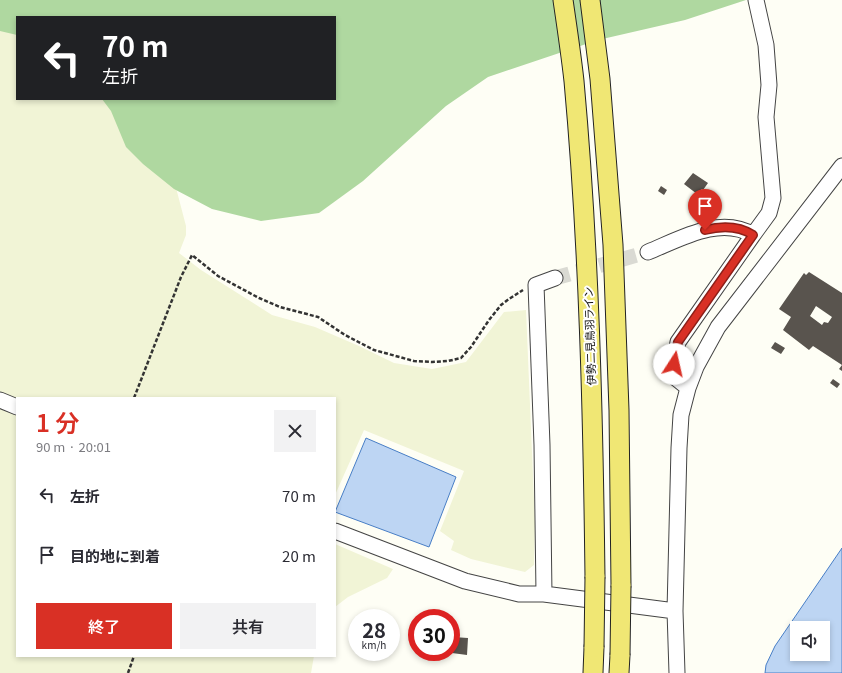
<!DOCTYPE html>
<html lang="ja">
<meta charset="utf-8">
<style>
body{margin:0;font-family:Georgia,"Noto Sans JP",serif;background:#f2f2f3;color:#2b2b33;height:100vh;display:flex;flex-direction:column;font-size:15px;white-space:nowrap}
*{box-sizing:border-box;margin:0}
p{font-size:13px;color:#7c7c81}
.icon{flex:none;width:22px;height:22px;fill:none;stroke:currentColor;stroke-width:2;stroke-linecap:round;stroke-linejoin:round}
.map{position:relative;flex:1;overflow:hidden}
.sheet{position:absolute;left:16px;top:397px;width:320px;height:260px;display:flex;flex-direction:column;background:#fff;border-radius:0px;box-shadow:0 2px 6px #0003}
.sheet>*{flex:none}
.top-card{position:absolute;left:16px;top:16px;width:320px;height:84px;border-radius:0px;box-shadow:0 2px 6px #0003;background:#202124;color:#fff;overflow:hidden}
.tools{position:absolute;left:790px;top:621px;display:grid;gap:8px}
.tools a{display:grid;place-items:center;width:40px;height:40px;border-radius:0px;background:#fff;box-shadow:0 2px 6px #0003;font-size:20px}
.speed{position:absolute;left:348px;top:609px;display:flex;gap:8px;font-size:20px;font-weight:700;text-align:center}
.speed>*{display:grid;place-content:center;width:52px;height:52px;border-radius:50%;background:#fff;box-shadow:0 2px 6px #0003;line-height:1}
.speed small{font-size:10px;font-weight:400}
.speed .limit{border:6px solid #d22;background:#fff;color:#111}
.pin{position:absolute;display:grid;place-items:center;width:34px;height:34px;color:#fff;margin:-41px -17px;border-radius:50% 50% 50% 0;rotate:-45deg;box-shadow:0 0 4px #0007}
.pin .icon{rotate:45deg}
.me{position:absolute;width:44px;margin:-22px;rotate:10deg;stroke-linejoin:round;filter:drop-shadow(0 0 3px #0008)}
.turn{display:flex;align-items:center;gap:14px;height:84px;padding:0 20px;font-size:18px}
.turn .icon{width:52px;height:52px;stroke-width:2.5}
.turn b{display:block;font-size:28px;line-height:34px}
.round{display:grid;place-items:center;flex:none;width:42px;height:42px;border-radius:0px;background:#f2f2f3}
.summary{display:flex;align-items:center;justify-content:space-between;height:68px;padding:0 20px}
h1{font-size:24px;font-weight:600;line-height:30px;color:#d93025}
.button{display:flex;gap:8px;margin-top:auto;padding:8px 20px}
.button a{flex:1;height:46px;border-radius:0px;background:#d93025;color:#fff;font-size:16px;font-weight:600;line-height:46px;text-align:center}
.button a+a{background:#f2f2f3;color:#2b2b33}
ul{padding:0;list-style:none}
li{display:flex;align-items:center;gap:12px;height:60px;padding:0 20px}
li div{flex:1}
li b{display:block;font-size:15px}
li em{font-style:normal}
.map>svg:first-child{display:block}
.farmland{fill:#f1f4d6}
.forest{fill:#afd8a0}
.water{fill:#bdd5f3;stroke:#487ec6;fill-rule:evenodd}
.building{fill:#59544e;fill-rule:evenodd}
.lines{fill:none;stroke-linecap:round;stroke-linejoin:round}
.minor-tunnel{stroke:#dadad3;stroke-width:15;stroke-dasharray:15 8;stroke-linecap:butt}
.minor-casing{stroke:#444;stroke-width:17}
.major-casing{stroke:#222;stroke-width:21}
.path{stroke:#333;stroke-width:2.5;stroke-dasharray:4 2;stroke-linecap:butt}
.minor{stroke:#fff;stroke-width:15}
.major{stroke:#f0e774;stroke-width:19}
.major-bridge-casing{stroke:#222;stroke-width:21;stroke-linecap:butt}
.major-bridge{stroke:#f0e774;stroke-width:19}
.route-casing{stroke:#8d1f18;stroke-width:10}
.route{stroke:#d93025;stroke-width:7}
.labels{text-anchor:middle;stroke-width:4;stroke-linejoin:round;paint-order:stroke}
.street-label{font-size:11px;fill:#111;stroke:#fff}
</style>
<div class="map">
<svg width="842" height="673" viewBox="0 0 842 673">
<rect width="100%" height="100%" fill="#fefef5"/>
<path class="farmland" d="M0,16l17,1v82h148l-2,39 23,88v9l-7,18 22,17 71,45 43,12 44,19 35,17 38,6 34,-7 38,-50 22,-2 9,213 -1,42 -9,7 -54,-13 -20,-9 3,-9 -14,-10 24,-60 -100,-41 -29,65v-97h-318v258h297l-3,17h-311z
M335,544l58,25 -6,9 -39,19 -13,10z"/>
<path class="forest" d="M0,0h746l-61,20 -87,20 -110,37 -42,29 -83,75 -44,32 -58,8 -49,-12 -38,-20 -31,-25 -17,-17 -15,-36 -9,-12h233v-82h-318v18l-17,-4z"/>
<path class="water" d="M366,438l90,39 -27,70 -94,-35z
M842,548v125h-77l1,-8 9,-19zM797,628h26v26h-26z"/>
<path class="building" d="M693,173l15,10 -5,7 -1,-1 -5,5 -13,-10z
M661,186l6,4 -3,5 -6,-4z
M809,272l33,21v78l-3,-2 3,-4 -29,-19 -4,4 -26,-20 8,-13 -12,-8 25,-36 2,2zM816,306l16,11 -4,6 -4,-1 -2,3 -12,-9z
M775,342l10,6 -4,6 -10,-6z
M833,379l7,5 -3,4 -7,-5z
M453,637l15,1 -1,17 -15,-2z"/>
<g class="lines">
<path class="minor-tunnel" d="M555,278l93,-26"/>
<defs>
<path id="minor" d="M648,252c32,-13 72,-37 105,-17l16,-22 4,-15 -7,-81 3,-32 -3,-40 -10,-45
M688,388l-16,-13 6,-33 75,-107
M0,400l17,7
M335,531l130,50 54,13h25l131,17
M544,594l-2,-149 -6,-160 19,-7
M677,673l-2,-62 4,-163 2,-33 7,-27 8,-21 22,-40 124,-161"/>
<path id="major" d="M563,0c4,27 8,54 11,81 15,165 19,330 21,496
M590,0l10,79 13,166 6,165 2,176
M593,673l1,-26
M619,673l1,-18"/>
</defs>
<use href="#minor" class="minor-casing"/>
<use href="#major" class="major-casing"/>
<path class="path" d="M134,398l47,-121 11,-22 26,21 41,22 21,9 38,10 27,18 29,15 40,11 18,1 16,-1 13,-3 10,-11 18,-27 12,-15 8,-6 14,-9
M128,673l6,-17"/>
<use href="#minor" class="minor"/>
<use href="#major" class="major"/>
<defs>
<path id="major-bridge" d="M594,647l1,-70
M620,655l1,-69"/>
</defs>
<use href="#major-bridge" class="major-bridge-casing"/>
<use href="#major-bridge" class="major-bridge"/>
</g>
<g class="lines">
<defs>
<path id="route" d="M674,364l4,-22 75,-107c-14,-9 -32,-9 -48,-5"/>
</defs>
<use href="#route" class="route-casing"/>
<use href="#route" class="route"/>
</g>
<g class="labels">
<g class="street-label">
<text transform="translate(590 336) rotate(-92)" y="4">伊勢二見鳥羽ライン</text>
</g>
</g>
</svg>
<div class="tools">
<a><svg class="icon" aria-label="sound" viewBox="0 0 24 24"><path d="M4 9h4l5-4v14l-5-4H4zM17 9q2 3 0 6"/></svg></a>
</div>
<div class="speed"><div>28<small>km/h</small></div><div class="limit">30</div></div>
<div class="pin" style="left:705px;top:230px;background:#d93025"><svg class="icon" aria-label="arrive" viewBox="0 0 24 24"><path d="M6 21V4h12l-3 4 3 4H6"/></svg></div>
<svg class="me" style="left:674px;top:364px" viewBox="-20 -20 40 40"><circle r="19" fill="#fff"/><path d="M0-13L10 11 0 6-10 11z" fill="#d93025"/></svg>
<div class="top-card">
<div class="turn"><svg class="icon" aria-label="left" viewBox="0 0 24 24"><path d="M17 20v-9H6M10 6l-5 5 5 5"/></svg><div><b>70 m</b>左折</div></div>
</div>
<section class="sheet">
<div class="summary"><div><h1>1 分</h1><p>90 m · 20:01</p></div><a class="round"><svg class="icon" aria-label="close" viewBox="0 0 24 24"><path d="M6 6l12 12M18 6L6 18"/></svg></a></div>
<ul>
<li><svg class="icon" aria-label="left" viewBox="0 0 24 24"><path d="M17 20v-9H6M10 6l-5 5 5 5"/></svg><div><b>左折</b></div><em>70 m</em></li>
<li><svg class="icon" aria-label="arrive" viewBox="0 0 24 24"><path d="M6 21V4h12l-3 4 3 4H6"/></svg><div><b>目的地に到着</b></div><em>20 m</em></li>
</ul>
<div class="button"><a>終了</a><a>共有</a></div>
</section>
</div>
